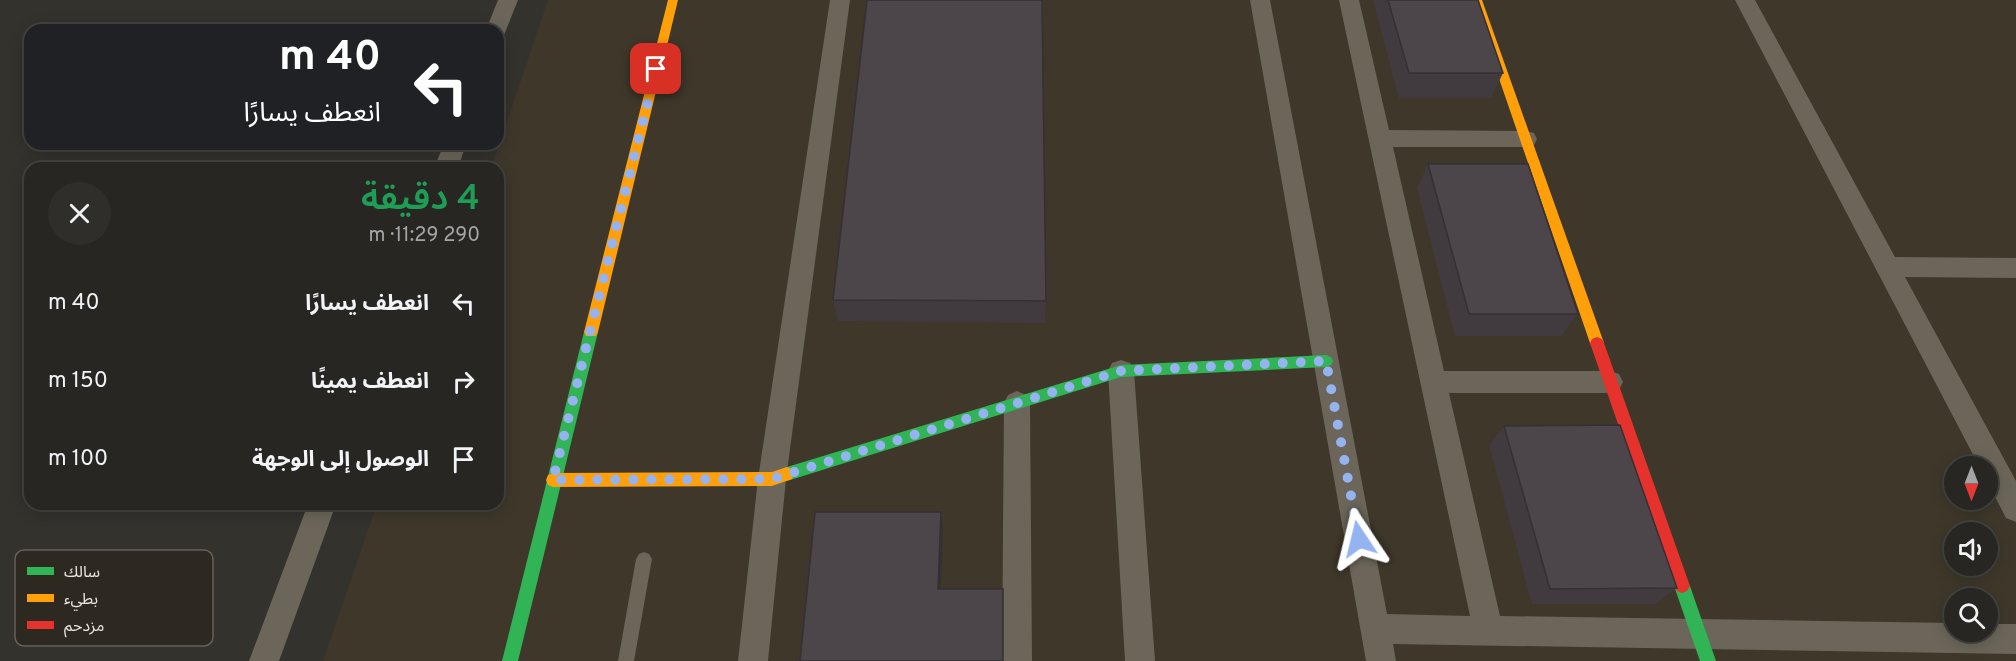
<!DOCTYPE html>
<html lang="ar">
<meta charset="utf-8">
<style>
body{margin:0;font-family:Overpass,"Noto Sans Arabic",sans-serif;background:#2f2e2a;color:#f1f3f6;direction:rtl;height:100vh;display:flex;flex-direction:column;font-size:22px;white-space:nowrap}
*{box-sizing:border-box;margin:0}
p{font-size:20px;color:#a4a5a5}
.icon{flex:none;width:33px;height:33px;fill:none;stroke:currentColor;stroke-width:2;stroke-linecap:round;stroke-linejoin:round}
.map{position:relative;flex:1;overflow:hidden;direction:ltr}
.details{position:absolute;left:24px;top:162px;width:480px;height:348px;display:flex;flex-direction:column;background:#272622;border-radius:18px;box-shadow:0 3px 15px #0003,0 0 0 2px #434340;direction:rtl}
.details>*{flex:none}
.banner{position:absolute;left:24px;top:24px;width:480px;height:126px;border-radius:18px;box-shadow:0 3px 15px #0003,0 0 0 2px #434340;direction:rtl;background:#202124;color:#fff;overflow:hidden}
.needle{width:39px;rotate:180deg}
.fabs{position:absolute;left:1944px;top:456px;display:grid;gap:12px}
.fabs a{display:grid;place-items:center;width:54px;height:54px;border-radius:50%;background:#272622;box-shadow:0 3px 15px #0003,0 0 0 2px #434340;font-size:30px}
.pin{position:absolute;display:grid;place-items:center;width:51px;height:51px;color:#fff;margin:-26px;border-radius:12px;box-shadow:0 3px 9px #0006}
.me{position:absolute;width:66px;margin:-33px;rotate:350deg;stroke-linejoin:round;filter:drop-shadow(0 0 4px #0008)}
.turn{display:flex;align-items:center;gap:21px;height:126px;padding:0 24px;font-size:27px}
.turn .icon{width:78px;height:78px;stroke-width:2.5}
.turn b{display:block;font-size:42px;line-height:51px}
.round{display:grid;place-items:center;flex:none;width:63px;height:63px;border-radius:32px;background:#2f2e2a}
.headline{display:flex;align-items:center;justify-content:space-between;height:102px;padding:0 24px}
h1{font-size:36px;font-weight:600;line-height:45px;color:#1e9e55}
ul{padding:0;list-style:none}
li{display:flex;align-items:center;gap:18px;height:78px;padding:0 24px}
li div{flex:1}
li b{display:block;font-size:22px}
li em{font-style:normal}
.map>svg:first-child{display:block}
.built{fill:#3e372a;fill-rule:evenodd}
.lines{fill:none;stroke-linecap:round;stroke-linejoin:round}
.lane{fill:#6b6659;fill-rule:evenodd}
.street{fill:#6b6659;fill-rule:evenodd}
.fast{fill:#30b455;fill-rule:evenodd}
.slow{fill:#ff9f0a;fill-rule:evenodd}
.jam{fill:#e5322d;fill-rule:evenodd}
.wall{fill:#413b40}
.shaded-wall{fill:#353034}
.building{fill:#4c454a;stroke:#353034;stroke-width:1.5}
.route{stroke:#95b2f1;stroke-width:10;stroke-dasharray:0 18}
.key{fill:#2d2920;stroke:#65615a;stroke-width:1.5}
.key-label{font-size:16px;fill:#e8e5e0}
</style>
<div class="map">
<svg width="2016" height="661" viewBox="0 0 2016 661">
<rect width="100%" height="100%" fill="#34322d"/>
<path class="built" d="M548,0h1468v661h-1693l54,-157h121v-336h-7zM1954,466h34v34h-34zM1954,532h34v34h-34zM1954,598h34v34h-34z"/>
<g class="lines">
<path class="lane" d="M644,552l5,2 3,5 -18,102h-16l18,-102 3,-5z"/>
<path class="street" d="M498,0h20l-14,35 -6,2v-7h-12z
M830,0h20l-64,479 -18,182h-30l20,-182z
M1250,0h20l117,614 83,2 -131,-616h20l30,130 137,1 8,2 3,6 -3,6 -8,2h-133l51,224h166l9,3 4,8 -4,8 -9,3h-161l51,223 454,7v9h34v-8h28v30l-623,-10 3,17h-30z
M1735,0h20l140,257 121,1v20l-111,-1 111,204v41l-10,-4 -18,-35v-17h-9z
M444,144h22l-8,24h-24z
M1121,360l9,3 4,8 21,290h-30l-17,-290 4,-8z
M1017,391l9,4 4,8 2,258h-30l2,-258 4,-8z
M308,504h28l-57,157h-30z"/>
<path class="fast" d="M591,326l5,2 2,4 -80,329h-16l82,-329 2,-4z
M1326,355l5,2 2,4 -2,4 -5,2 -205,10 -334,104 -5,-2 -2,-5 2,-5 5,-2 334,-102z
M1682,579l5,2 3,5 26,75h-16l-26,-75 3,-5z"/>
<path class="slow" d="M668,0h10l-80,332 -2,4h-10l-2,-4z
M1472,0h10l122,343 -2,4h-10l-2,-4z
M787,467l5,2 2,5 -2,5 -20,7 -219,1 -5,-2 -2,-5 2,-5 5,-2 219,-1z"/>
<path class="jam" d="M1597,337l5,2 2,4 86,243 -3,5 -5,2 -5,-2 -3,-5 -84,-243 2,-4z"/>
</g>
<path class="wall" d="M1373,0h105l25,73 -12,25h-92z
M1428,164l150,150 -17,22h-106l-38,-148z
M833,300l213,1 -1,22 -207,-2z
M1504,426l173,162 -22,16h-123l-43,-159z"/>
<path class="shaded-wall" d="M941,512l2,17 -3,75 -2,-15z"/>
<path class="building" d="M867,0h175l4,301 -213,-1z
M1388,0h90l25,73h-94z
M1428,164h100l50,150h-109z
M1620,425l57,163 -127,1 -46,-163z
M815,512h126l-3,77h65v72h-203z"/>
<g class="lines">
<path class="route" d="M656,69l-103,411 219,-1 349,-108 205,-10 33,178"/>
</g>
<rect x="15" y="550" width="198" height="96" rx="9" class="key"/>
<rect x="27" y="567" width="27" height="8" fill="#30b455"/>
<rect x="27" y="594" width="27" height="8" fill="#ff9f0a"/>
<rect x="27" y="621" width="27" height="8" fill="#e5322d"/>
<g class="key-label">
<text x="64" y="577">سالك</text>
<text x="64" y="604">بطيء</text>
<text x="64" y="631">مزدحم</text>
</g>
</svg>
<div class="fabs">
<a><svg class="needle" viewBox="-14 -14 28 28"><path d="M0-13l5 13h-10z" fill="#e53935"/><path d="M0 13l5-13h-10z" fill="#a4a5a5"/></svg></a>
<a><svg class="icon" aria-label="sound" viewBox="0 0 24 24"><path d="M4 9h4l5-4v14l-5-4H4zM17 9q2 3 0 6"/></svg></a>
<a><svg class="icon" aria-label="search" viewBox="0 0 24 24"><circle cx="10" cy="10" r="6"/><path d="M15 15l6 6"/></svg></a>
</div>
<div class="pin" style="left:656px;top:69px;background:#d93025"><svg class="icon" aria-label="arrive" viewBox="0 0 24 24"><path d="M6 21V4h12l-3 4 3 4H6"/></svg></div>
<svg class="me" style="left:1359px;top:539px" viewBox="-20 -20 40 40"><path d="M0-17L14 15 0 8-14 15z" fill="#95b2f1" stroke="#fff" stroke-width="4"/></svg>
<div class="banner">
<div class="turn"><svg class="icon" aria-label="left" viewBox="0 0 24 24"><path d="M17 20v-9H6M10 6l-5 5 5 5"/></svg><div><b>40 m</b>انعطف يسارًا</div></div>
</div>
<section class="details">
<div class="headline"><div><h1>4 دقيقة</h1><p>290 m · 11:29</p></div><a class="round"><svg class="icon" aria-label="close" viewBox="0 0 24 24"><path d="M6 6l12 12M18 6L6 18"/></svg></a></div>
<ul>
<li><svg class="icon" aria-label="left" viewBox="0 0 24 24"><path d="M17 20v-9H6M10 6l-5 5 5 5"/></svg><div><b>انعطف يسارًا</b></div><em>40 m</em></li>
<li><svg class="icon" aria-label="right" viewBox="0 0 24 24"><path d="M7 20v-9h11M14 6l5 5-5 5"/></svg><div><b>انعطف يمينًا</b></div><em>150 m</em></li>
<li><svg class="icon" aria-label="arrive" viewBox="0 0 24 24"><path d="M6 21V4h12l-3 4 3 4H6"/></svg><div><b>الوصول إلى الوجهة</b></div><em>100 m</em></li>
</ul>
</section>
</div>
